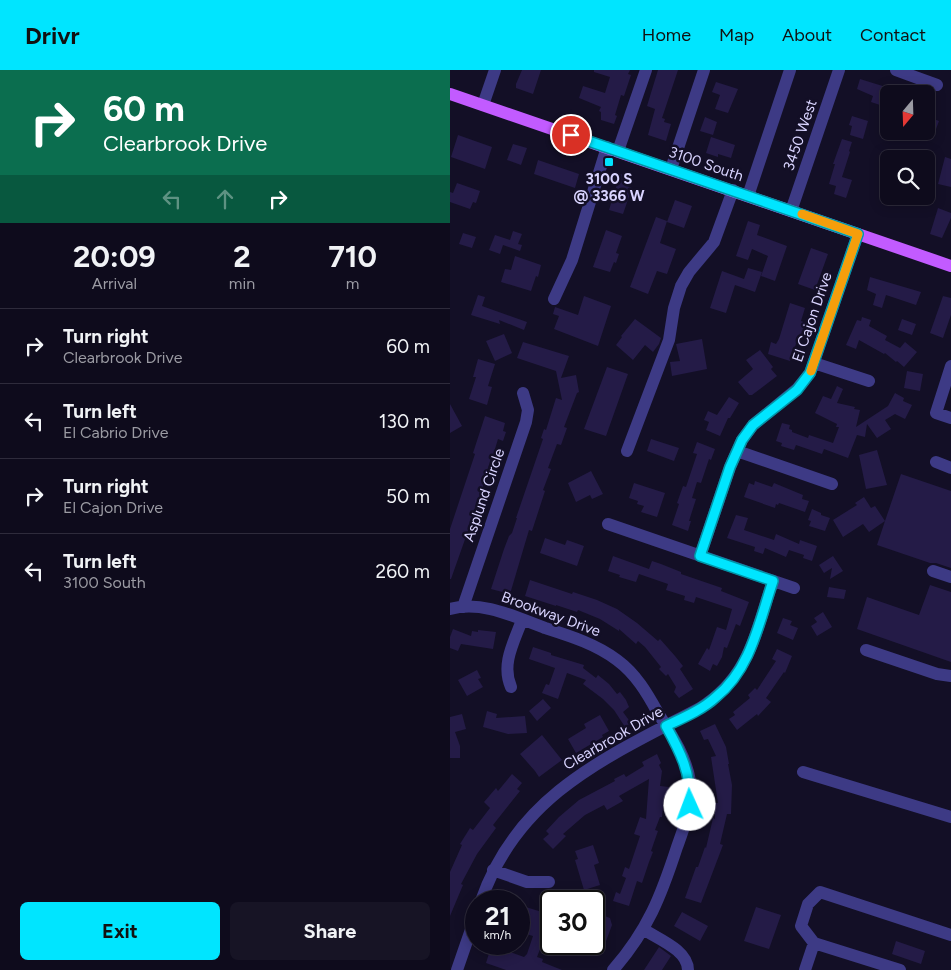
<!DOCTYPE html>
<style>
body{margin:0;font-family:Figtree,sans-serif;background:#171425;color:#f1f3f6;height:100vh;display:flex;flex-direction:column;font-size:19px;white-space:nowrap}
*{box-sizing:border-box;margin:0}
p{font-size:16px;color:#9b9ba3}
.icon{flex:none;width:28px;height:28px;fill:none;stroke:currentColor;stroke-width:2;stroke-linecap:round;stroke-linejoin:round}
.map{position:relative;flex:1;overflow:hidden}
.sheet{display:flex;flex-direction:column;background:#0e0b1c;width:450px}
.sheet>*{flex:none}
.banner{background:#0b6e4f;color:#fff;overflow:hidden}
.needle{width:32px;rotate:199deg}
.controls{position:absolute;left:430px;top:15px;display:grid;gap:10px}
.controls a{display:grid;place-items:center;width:55px;height:55px;border-radius:8px;background:#0e0b1c;box-shadow:0 2px 12px #0003,0 0 0 1px #2e2b3b;font-size:25px}
.speed{position:absolute;left:15px;top:820px;display:flex;gap:10px;font-size:25px;font-weight:700;text-align:center}
.speed>*{display:grid;place-content:center;width:65px;height:65px;border-radius:50%;background:#0e0b1c;box-shadow:0 2px 12px #0003,0 0 0 1px #2e2b3b;line-height:1}
.speed small{font-size:12px;font-weight:400}
.speed .limit{border:2px solid #111;border-radius:8px;background:#fff;color:#111}
.pin{position:absolute;display:grid;place-items:center;width:42px;height:42px;color:#fff;margin:-21px;border:2px solid #fff;border-radius:50%;box-shadow:0 1px 5px #0007}
.me{position:absolute;width:55px;margin:-28px;rotate:358deg;stroke-linejoin:round;filter:drop-shadow(0 0 4px #0008)}
.turn{display:flex;align-items:center;gap:18px;height:105px;padding:0 20px;font-size:22px}
.turn .icon{width:65px;height:65px;stroke-width:2.5}
.turn b{display:block;font-size:35px;line-height:42px}
.lanes{display:flex;align-items:center;height:48px;padding:0 20px;background:#0003;justify-content:center;gap:25px;direction:ltr}
.lanes .off{opacity:.35}
.eta{display:flex;justify-content:space-evenly;align-items:center;height:85px;text-align:center}
.eta b{font-size:30px;font-weight:700;line-height:35px}
.action{display:flex;gap:10px;margin-top:auto;padding:10px 20px}
.action a{flex:1;height:58px;border-radius:8px;background:#00e5ff;color:#111;font-size:20px;font-weight:700;line-height:58px;text-align:center}
.action a+a{background:#171425;color:#f1f3f6}
ul{padding:0;list-style:none}
li{display:flex;align-items:center;gap:15px;height:75px;padding:0 20px;border-top:1px solid #2e2b3b}
li div{flex:1}
li b{display:block;font-size:19px}
li em{font-style:normal}
header{display:flex;align-items:center;gap:30px;box-sizing:border-box;height:70px;padding:0 25px;background:#00e5ff;color:#111}
header strong{font-size:24px}
nav{display:flex;gap:28px;margin-inline-start:auto;font-size:18px}
main{display:flex;flex:1;min-height:0}
.map>svg:first-child{display:block}
.building{fill:#241b47}
.lines{fill:none;stroke-linecap:round;stroke-linejoin:round}
.minor{stroke:#3d3a85;stroke-width:12}
.major{stroke:#c25bff;stroke-width:12}
.route-casing{stroke:#0095a6;stroke-width:12}
.route{stroke:#00e5ff;stroke-width:9}
.slow{stroke:#f59e0b;stroke-width:9}
.poi-dot{fill:#00e5ff;stroke:#130f26;stroke-width:2}
.labels{text-anchor:middle;stroke-width:5;stroke-linejoin:round;paint-order:stroke}
.street-label{font-size:15px;fill:#d9d4ff;stroke:#130f26}
.poi-label{font-size:15px;font-weight:bold;fill:#d9d4ff;stroke:#130f26}
</style>
<header>
<strong>Drivr</strong>
<nav><a>Home</a><a>Map</a><a>About</a><a>Contact</a></nav>
</header>
<main>
<section class="sheet">
<div class="banner">
<div class="turn"><svg class="icon" aria-label="right" viewBox="0 0 24 24"><path d="M7 20v-9h11M14 6l5 5-5 5"/></svg><div><b>60 m</b>Clearbrook Drive</div></div>
<div class="lanes"><svg class="icon off" aria-label="left" viewBox="0 0 24 24"><path d="M17 20v-9H6M10 6l-5 5 5 5"/></svg><svg class="icon off" aria-label="ahead" viewBox="0 0 24 24"><path d="M12 20V5M6 11l6-6 6 6"/></svg><svg class="icon" aria-label="right" viewBox="0 0 24 24"><path d="M7 20v-9h11M14 6l5 5-5 5"/></svg></div>
</div>
<div class="eta">
<div><b>20:09</b><p>Arrival</p></div>
<div><b>2</b><p>min</p></div>
<div><b>710</b><p>m</p></div>
</div>
<ul>
<li><svg class="icon" aria-label="right" viewBox="0 0 24 24"><path d="M7 20v-9h11M14 6l5 5-5 5"/></svg><div><b>Turn right</b><p>Clearbrook Drive</p></div><em>60 m</em></li>
<li><svg class="icon" aria-label="left" viewBox="0 0 24 24"><path d="M17 20v-9H6M10 6l-5 5 5 5"/></svg><div><b>Turn left</b><p>El Cabrio Drive</p></div><em>130 m</em></li>
<li><svg class="icon" aria-label="right" viewBox="0 0 24 24"><path d="M7 20v-9h11M14 6l5 5-5 5"/></svg><div><b>Turn right</b><p>El Cajon Drive</p></div><em>50 m</em></li>
<li><svg class="icon" aria-label="left" viewBox="0 0 24 24"><path d="M17 20v-9H6M10 6l-5 5 5 5"/></svg><div><b>Turn left</b><p>3100 South</p></div><em>260 m</em></li>
</ul>
<div class="action"><a>Exit</a><a>Share</a></div>
</section>
<div class="map">
<svg width="501" height="900" viewBox="0 0 501 900">
<rect width="100%" height="100%" fill="#130f26"/>
<path class="building" d="M72,0h19l-8,24 -17,-6v-4z
M144,0h36l-2,4 3,1 -7,21 -3,-1 -6,20 2,1 -3,8 -13,-4v-8l-2,-1 2,-4 -22,-9 4,-12 22,7 5,-16 -16,-5z
M208,0h20l-16,48 3,1 -1,3 7,2 -5,17 -18,-6 7,-26 -8,-3z
M410,9l29,9v20l-18,-6 2,-6 -16,-7z
M266,12l22,7 -10,24 -13,-4 5,-14 -8,-3z
M402,46l16,5 -5,18 -13,-4 2,-9 -3,-1z
M476,46l13,5 -7,19 -23,-7 1,-2h16z
M255,47l12,5 -4,13 -13,-4z
M8,65l34,12 -7,22 -34,-12z
M261,67l24,8 -4,13 -13,-4v3l-12,-4z
M392,69l10,3 -3,9 1,1 -8,25 10,3 -6,18 -12,-4 2,-8 -7,-2 6,-20h-2z
M63,74l14,4 -6,17 -14,-5z
M495,87l6,2v28l-13,-3z
M88,90l41,14 -4,14 -41,-14z
M170,104l10,3 -3,9 5,2 -9,26 -14,-4z
M7,113l23,8 -4,12 -3,-1 -3,7 -20,-7v-10l3,1z
M225,130l17,6 -8,22 -17,-6z
M488,138l13,5v5l-9,20 -12,-4z
M206,147l11,4 -7,22 16,6 -9,25 -10,-3 -9,23 -18,-7z
M298,151l12,4 -3,10 30,11 -12,35 -14,-5 7,-20 -16,-7 -4,11 -12,-4z
M156,160l16,6 -6,17 3,1 -3,9 -2,-1 -4,10 -17,-5z
M63,161l9,3 -4,10 4,1 -2,6 -17,-6 -3,9 -11,-4 6,-15 15,5z
M13,163l13,4 -4,11 -13,-4z
M361,178l17,6 -13,36 -17,-6z
M65,186l26,9 -3,12 -2,-1 -5,15 -30,-9 4,-13 6,1z
M298,198l14,4 -7,20 -20,-7 -9,28 -16,-5 12,-37 22,8z
M420,207l51,15 -5,13 -30,-10 -4,13 -9,-3 3,-11 -9,-4z
M28,225l7,2 -3,9 45,16 -3,8 -25,-10 1,4 -29,-9z
M134,226l27,10 -13,40 -44,-17 5,-13 -6,-2 2,-7 23,8z
M493,226l8,2v17l-8,23 -13,-5z
M340,233l15,5 -4,13 5,2 -5,16 -3,-1 -8,23 -22,-7 3,-12 5,2 3,-5z
M412,247l9,3 -2,6 18,10 -2,4 15,8 5,-6 12,10 -13,15 -7,-6 -1,1 -11,-9 -1,1 -25,-14 -3,9 -10,-4 11,-25 4,1z
M185,249l26,19 -2,6 -6,8 -8,-7 -12,15 -17,-15 6,-8 -1,-1z
M452,249l14,5 -4,11 -14,-5z
M54,264l8,19 -17,8 -9,-20z
M252,269l5,30 -35,7 -2,-14 10,-1 -4,-17z
M73,272l46,14 -8,22 15,-3 3,17 -2,1 -13,34 3,1 -6,17 -4,-1 -9,24 3,1 -8,21 2,1 -13,40 -3,-1 -19,64 -19,-5 13,-40 5,-13 3,-3 5,-15h-1l27,-79 -2,-1 3,-9 2,1 10,-32 6,2 -6,-29 -39,-13z
M310,280l13,17 -2,2 6,7 -25,19h-3l-11,-13 15,-13 -7,-9z
M28,289l17,5 -7,22 4,1 -5,18 -18,-6 7,-22h-3z
M157,297l21,7 -22,62 -22,-7z
M457,301l16,3 -3,17 -16,-3z
M387,316l6,3 -6,14 18,4 -1,2 6,1 -4,17 32,-21 7,-13 9,5 -1,3 9,4 -7,14 -10,-5 -10,6 6,9 -14,9 -10,-14 -2,13 -8,-2 -9,23 -24,-9 -2,5 -26,-9 -2,5 -13,-4 1,-3 -6,-2 6,-18 8,2 -1,4 3,1v2l16,6 1,-3 24,8 6,-16h-3l1,-3 -22,-11 8,-17 8,3z
M279,327l10,6 -9,15h-2l-8,18 -14,-6 3,-8 -5,-2 4,-9 9,4z
M0,334l12,22 -12,7z
M35,346l20,7 -2,8 3,1 -3,9 -5,-2 -6,20 -1,-1 -10,36 -30,85h-1v-50l25,-75 -2,-1z
M201,369l28,9 -5,13 -27,-10z
M247,372l18,7 -4,11 -2,-1 -8,24 -4,-1 -5,16 4,1 -7,22h2l-3,10 -16,-6 7,-21 -2,-1 6,-17 3,1 11,-33 -4,-1z
M427,380l10,35 -21,4 -7,-34z
M141,401l12,23 -11,5 -2,-4 -14,7 -8,-19z
M451,404l50,17v77l-15,-5h-6l-53,-18 8,-24 -16,11 -6,-8 -20,13 -10,-17 24,-15 -2,-2 9,-6 7,11 4,-2 10,15z
M305,411l17,6 2,-4 29,12 -1,4 7,2 -4,11 -26,-9 -1,2 -2,-1 -1,4 -31,-11 5,-14 5,2z
M184,413l31,10 -8,24 -16,-5 3,-6 -7,-2 1,-3 -9,-3z
M362,439l9,4v2l9,3 -5,13 -16,-5 2,-5 -3,-1z
M286,445l12,3 -4,12 30,10 2,-6 23,10 1,-4 17,6 -5,15 -9,-3 1,-3 -15,-5 -3,7 -21,-9 -2,6 -9,-3 1,-4 -28,-9z
M95,468l20,7 2,-5 17,6 -7,20 -37,-13z
M163,486l36,13 3,-8 9,3 20,8v2l41,14 -1,3 28,11 -9,24 -4,-2 -9,24 -3,-1 -2,10 -5,9 -4,-2 -3,7 -12,-7 9,-16 2,2 8,-23 9,3 6,-21 -36,-12 -2,6 -10,-3 1,-4 -19,-6 2,-6 -29,-10 -3,8 -17,-5 1,-2 -12,-4z
M383,486l10,15 -13,8 2,-11 -8,5 -5,-8z
M80,510l42,14 1,-2 24,8 20,9 20,14 21,18 2,-2 15,17 8,10 -3,3 13,20 -14,9 -5,-6 2,-5 -8,-13 -2,2 -7,-7 2,-2 -16,-20 -7,-6 -2,3 -17,-15v2l-19,-12 -22,-9 -1,2 -21,-7v1l-31,-10z
M480,515l21,7v70l-94,-33 10,-32 52,18z
M379,517l17,3 -2,9 -17,-2z
M373,542l9,15 -15,9 -6,-10 6,-4 -3,-4z
M333,548l9,3 -2,4 8,3 -5,12 -16,-7z
M3,559l18,7 1,-5 6,1v-2l18,2 -3,17 -32,-5 -3,7 -8,-3v-11z
M83,577l18,6v2l33,10 -1,3 13,10 2,-3 11,9 8,10 3,-2 6,8 3,7 -6,5 8,11 -6,4 -11,-17 -11,-11 -20,-15 3,-4 -19,-7 -9,26 -16,-6 4,-9 3,1 6,-17 -26,-9z
M327,579l15,7 -7,17 -1,-1 -18,26 5,4 -13,14 -1,-2 -20,16 -8,-11 6,-4 -2,-3 17,-14 -2,-3 7,-7 2,2 19,-29 -4,-2z
M27,600l4,8 -3,1 5,8 -16,9 -9,-16z
M93,629l8,9 -14,13 -8,-10z
M37,641l10,3 -1,4 29,-2 2,17 -19,1 -25,-7z
M12,644l4,15 -11,3 5,14v12h-10v-41z
M150,645l9,16 -7,4 1,2 -27,16 -8,-14 18,-11 -2,-4z
M265,654l11,23 3,17h-1l4,21 -1,29h-4l-7,30 3,1 -22,58 -16,-5 11,-31h2l7,-20 1,1 7,-30 2,1v-16h3l-7,-46 5,-1 -8,-17 -4,1 -4,-9z
M92,665l20,25 -23,17 -4,-6 -15,-17z
M207,684l4,9 -2,2 3,6 -2,15 9,1 -2,10h-3l-2,20h-2l-5,13 3,1 -7,20 2,1 -4,10 -7,21 -5,-2 -8,25 -16,-5 3,-9 4,2 6,-16 -4,-2 3,-9 4,2 11,-33 -6,-2 6,-17 6,2 3,-40 -30,17 4,5 -16,9 -3,-5 -19,10 -22,19 3,2 -13,13 -10,-10 6,-5 -3,-3 13,-14 20,-17 36,-19 -1,-2 10,-5 2,3 18,-11 -2,-4z
M62,704l10,9 -5,6 3,2 -27,34 3,3 -19,26 -16,30 2,1 -13,31v-44l12,-27 -2,-1 10,-16 3,2 17,-22 -6,-6 12,-14 2,3z
M143,775l6,18 -5,2 6,20 -16,5 -9,-30 3,-1 -3,-8z
M69,835l23,7 -2,4 8,2 -8,25 2,1 -5,13 6,2 -1,3 20,8h-56l-20,-7 6,-19h17l-2,7 17,6 3,-3 6,-18 -14,-4z
M306,837l25,8 -12,34 -25,-8z
M232,842l26,14 -8,15 -26,-15z
M152,845l8,3 2,7 -7,19 -11,-4z
M446,871l29,10 -4,13 -29,-10z
M209,877l12,9 -9,14h-18z"/>
<g class="lines">
<path class="minor" d="M446,0l41,15
M33,35l12,-35
M168,81l28,-81
M221,99l33,-99
M298,126l42,-126
M341,141l48,-141
M104,229l18,-39 35,-113
M364,293l55,18
M501,296l-15,47 15,5
M177,381l42,-111 5,-32 7,-22 8,-14 25,-30 19,-52
M287,381l95,33
M486,392l15,6
M158,454l186,64
M250,486l30,-89 12,-27 11,-15 44,-36 13,-16 48,-139
M483,501l18,6
M13,537l63,-185 2,-12 -5,-17
M0,539c32,-9 65,8 95,19 25,8 51,16 72,32 19,14 30,33 41,53 13,21 28,43 32,68 3,24 -5,44 -13,66 -16,49 -29,83 -64,123
M416,580l71,24 14,2
M61,617c-10,-23 3,-45 11,-67
M353,702l148,45
M43,800l34,12h22
M31,831c37,-107 126,-144 219,-193 50,-31 55,-75 73,-127
M193,859c15,10 45,21 45,41
M364,873l-13,-17 7,-22 12,-12 131,43
M7,900l19,-55
M355,900l9,-27 86,27"/>
<path class="major" d="M0,24l501,172"/>
</g>
<g class="lines">
<defs>
<path id="route" d="M121,65l287,99 -48,139 -13,17 -44,35 -11,15 -12,27 -30,89 73,25c-14,41 -22,88 -57,116 -14,13 -33,21 -50,29 15,27 25,47 24,79"/>
</defs>
<use href="#route" class="route-casing"/>
<use href="#route" class="route"/>
<path class="slow" d="M352,144l56,20 -47,137"/>
</g>
<rect class="poi-dot" x="154" y="87" width="10" height="10" rx="2.5"/>
<g class="labels">
<g class="street-label">
<text transform="translate(350 65) rotate(-71)" y="5">3450 West</text>
<text transform="translate(256 94) rotate(19)" y="5">3100 South</text>
<text transform="translate(362 247) rotate(-71)" y="5">El Cajon Drive</text>
<text transform="translate(34 425) rotate(-71)" y="5">Asplund Circle</text>
<text transform="translate(101 544) rotate(20)" y="5">Brookway Drive</text>
<text transform="translate(163 668) rotate(-30)" y="5">Clearbrook Drive</text>
</g>
<g class="poi-label">
<text x="159" y="114">3100 S<tspan x="159" dy="17">@ 3366 W</tspan></text>
</g>
</g>
</svg>
<div class="controls">
<a><svg class="needle" viewBox="-14 -14 28 28"><path d="M0-13l5 13h-10z" fill="#e53935"/><path d="M0 13l5-13h-10z" fill="#9b9ba3"/></svg></a>
<a><svg class="icon" aria-label="search" viewBox="0 0 24 24"><circle cx="10" cy="10" r="6"/><path d="M15 15l6 6"/></svg></a>
</div>
<div class="speed"><div>21<small>km/h</small></div><div class="limit">30</div></div>
<div class="pin" style="left:121px;top:65px;background:#d93025"><svg class="icon" aria-label="arrive" viewBox="0 0 24 24"><path d="M6 21V4h12l-3 4 3 4H6"/></svg></div>
<svg class="me" style="left:240px;top:735px" viewBox="-20 -20 40 40"><circle r="19" fill="#fff"/><path d="M0-13L10 11 0 6-10 11z" fill="#00e5ff"/></svg>
</div>
</main>
